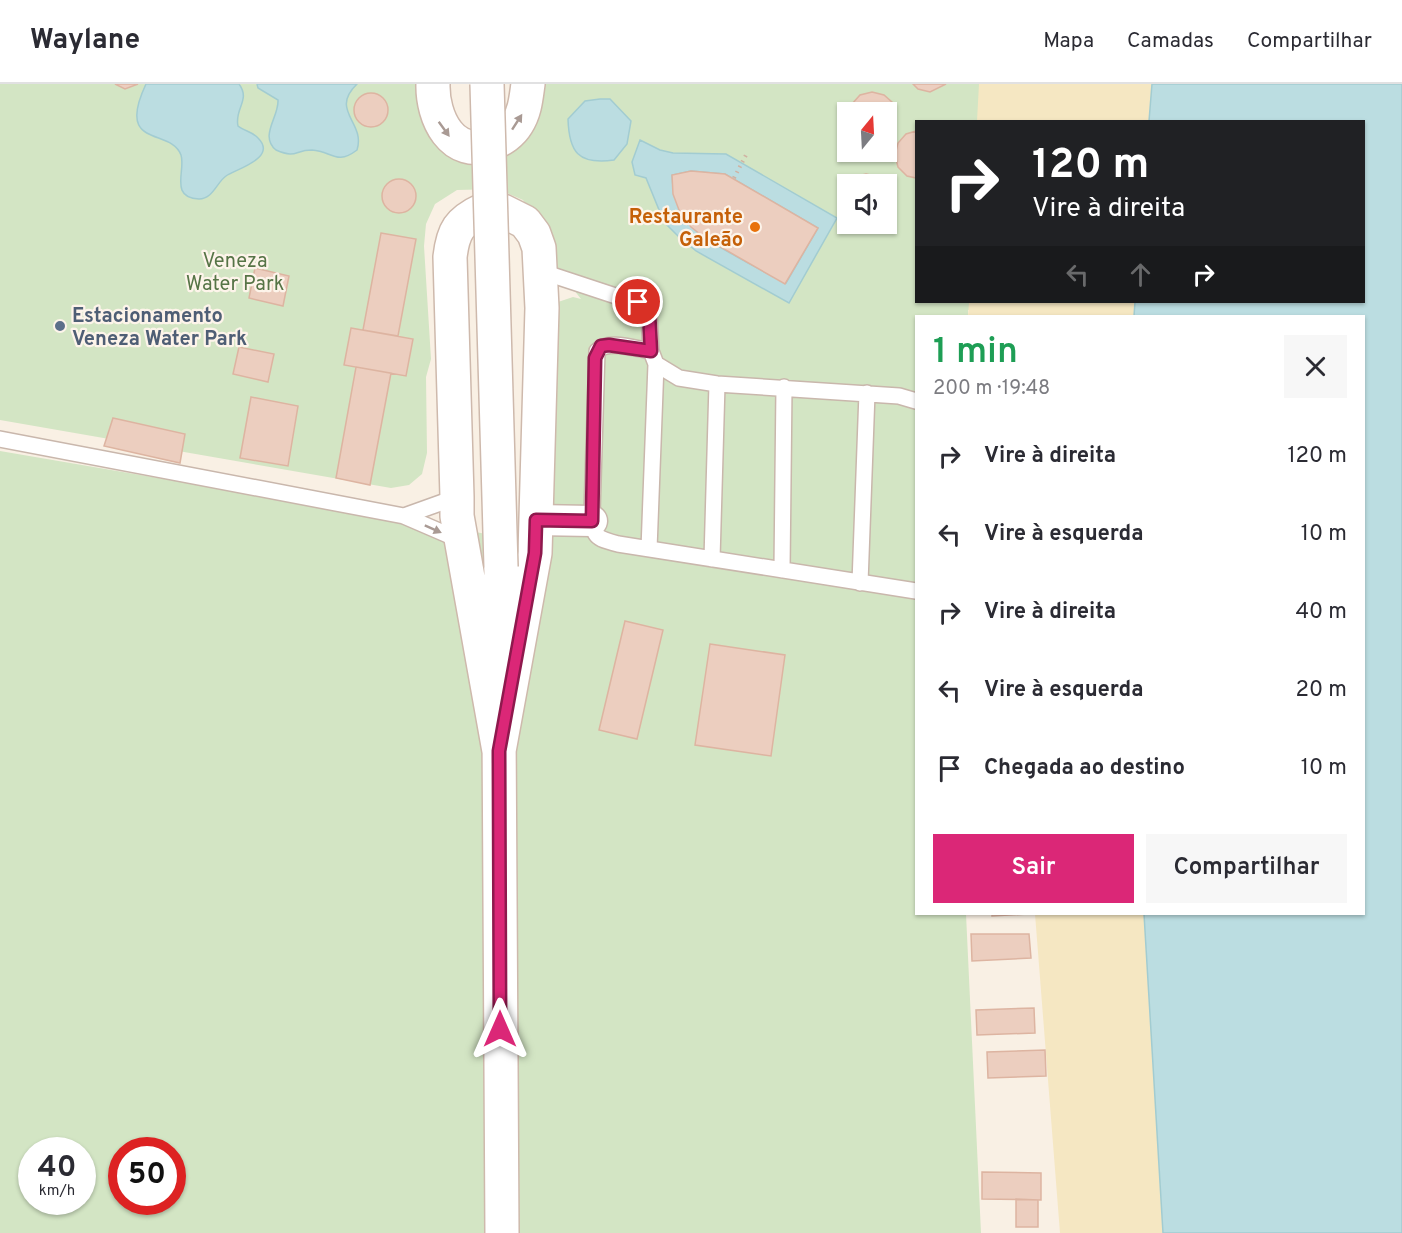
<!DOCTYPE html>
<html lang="pt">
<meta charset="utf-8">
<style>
body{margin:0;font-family:Overpass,sans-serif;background:#f7f7f7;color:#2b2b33;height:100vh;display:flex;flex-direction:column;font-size:22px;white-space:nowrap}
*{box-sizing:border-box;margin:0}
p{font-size:20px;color:#7c7c81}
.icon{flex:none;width:33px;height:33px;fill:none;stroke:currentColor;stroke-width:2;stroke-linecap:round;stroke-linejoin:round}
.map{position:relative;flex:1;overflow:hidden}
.sheet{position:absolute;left:915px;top:231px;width:450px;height:600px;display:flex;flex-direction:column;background:#fff;border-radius:0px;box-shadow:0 2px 4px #0004}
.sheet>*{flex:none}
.banner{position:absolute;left:915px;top:36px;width:450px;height:183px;border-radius:0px;box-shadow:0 2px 4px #0004;background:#202124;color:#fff;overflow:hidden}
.needle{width:39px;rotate:18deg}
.tools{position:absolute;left:837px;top:18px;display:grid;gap:12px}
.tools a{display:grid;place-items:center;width:60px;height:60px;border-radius:0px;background:#fff;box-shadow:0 2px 4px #0004;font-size:30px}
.speed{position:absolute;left:18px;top:1053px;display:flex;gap:12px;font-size:30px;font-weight:700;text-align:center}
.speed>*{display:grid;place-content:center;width:78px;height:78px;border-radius:50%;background:#fff;box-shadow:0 2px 4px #0004;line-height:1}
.speed small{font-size:15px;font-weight:400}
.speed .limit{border:9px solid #d22;background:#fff;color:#111}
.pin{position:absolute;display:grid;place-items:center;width:51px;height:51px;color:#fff;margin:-26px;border:3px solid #fff;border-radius:50%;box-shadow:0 2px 6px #0007}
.me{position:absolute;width:66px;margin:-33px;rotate:0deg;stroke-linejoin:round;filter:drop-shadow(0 0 4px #0008)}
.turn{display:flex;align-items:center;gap:21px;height:126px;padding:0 18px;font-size:27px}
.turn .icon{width:78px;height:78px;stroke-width:2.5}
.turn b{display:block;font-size:42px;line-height:51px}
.lanes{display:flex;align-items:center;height:57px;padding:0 18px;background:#0003;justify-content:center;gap:30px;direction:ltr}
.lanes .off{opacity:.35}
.round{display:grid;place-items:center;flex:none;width:63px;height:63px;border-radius:0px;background:#f7f7f7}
.summary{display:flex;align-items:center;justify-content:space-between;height:102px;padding:0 18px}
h1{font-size:36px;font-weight:600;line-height:45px;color:#1e9e55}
.cta{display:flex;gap:12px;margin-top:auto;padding:12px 18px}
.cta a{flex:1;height:69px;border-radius:0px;background:#db2777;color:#fff;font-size:24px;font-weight:600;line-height:69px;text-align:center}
.cta a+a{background:#f7f7f7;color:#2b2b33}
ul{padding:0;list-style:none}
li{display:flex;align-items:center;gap:18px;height:78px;padding:0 18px}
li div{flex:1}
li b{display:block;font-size:22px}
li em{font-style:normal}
header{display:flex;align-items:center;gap:36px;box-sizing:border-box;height:84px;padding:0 30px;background:#fff;border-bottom:2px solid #e1e1e2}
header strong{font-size:28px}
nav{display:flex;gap:33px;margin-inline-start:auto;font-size:21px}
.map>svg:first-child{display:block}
.green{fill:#d3e5c4;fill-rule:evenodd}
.sand{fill:#f5e7c2}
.water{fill:#bbdde1;stroke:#a2ccd1;stroke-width:1.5;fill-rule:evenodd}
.building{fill:#eccebf;stroke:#ddb4a1;stroke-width:1.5}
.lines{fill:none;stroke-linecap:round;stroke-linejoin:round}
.service-casing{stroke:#c9b7ac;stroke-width:18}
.minor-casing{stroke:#c9b7ac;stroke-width:33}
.secondary-casing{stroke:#ceb9ac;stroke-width:36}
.path{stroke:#d0b2a2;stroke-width:4;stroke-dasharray:1.5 4.5;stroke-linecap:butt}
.service{stroke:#fff;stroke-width:15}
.minor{stroke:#fff;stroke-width:30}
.secondary{stroke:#fff;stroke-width:33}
.secondary-bridge-casing{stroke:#ceb9ac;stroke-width:36;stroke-linecap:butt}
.secondary-bridge{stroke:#fff;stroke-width:33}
.oneway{fill:#a99a94}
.route-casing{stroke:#8e194d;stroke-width:15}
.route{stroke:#db2777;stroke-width:10}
.food-dot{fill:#e8710a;stroke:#fdf4ea;stroke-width:2}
.service-dot{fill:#5c6f8a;stroke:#fdf4ea;stroke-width:2}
.labels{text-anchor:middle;stroke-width:4.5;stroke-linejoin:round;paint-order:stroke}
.food-label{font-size:20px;font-weight:bold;fill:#c56008;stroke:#fdf4ea;text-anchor:end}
.park-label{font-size:20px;fill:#567446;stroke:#fdf4ea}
.service-label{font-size:20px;font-weight:bold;fill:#4e5e75;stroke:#fdf4ea;text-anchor:start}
</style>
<header>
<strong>Waylane</strong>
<nav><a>Mapa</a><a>Camadas</a><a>Compartilhar</a></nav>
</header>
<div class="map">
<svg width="1402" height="1149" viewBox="0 0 1402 1149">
<rect width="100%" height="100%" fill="#f9f0e4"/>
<path class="green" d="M0,0h419l1,32 17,26 57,9 39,-67h552l-3,37 -166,1v180h148l-96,8v6h-52v598h50l15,319h-981v-782l551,94 1,-241 21,-7 8,2 -29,-37 -18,-45 -11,-17 -25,-11 -41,1 -22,14 -9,20 -2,22 7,113 -5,18 1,76 -5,21 -13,11 -18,3 -391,-68zM848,28h38v40h-38zM848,100h38v40h-38zM32,1066h50v52h-50zM122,1066h50v52h-50z"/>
<path class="sand" d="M979,0h173l-3,37h-172z
M969,218h166l-1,14h-166z
M1035,830h109l19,319h-103z"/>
<path class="water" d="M146,0h93c12,16 -5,25 -1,42 6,5 15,6 20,12 20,20 -22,31 -32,38 -9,6 -13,23 -27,23 -30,-1 -13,-29 -18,-44 -10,-28 -66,-5 -35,-71z
M257,0h100c-28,27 9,38 0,66 -21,16 -25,1 -45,0 -18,0 -15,9 -36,0 -17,-14 3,-33 2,-50l-20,-12z
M1152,0h250v1149h-239l-19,-319h220v-598h-230l1,-14h229v-180l-215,-1z
M600,15h10l21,22 -4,23 -13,16c-36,5 -45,-8 -46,-41l17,-18z
M640,56l20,10 13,3 53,1 111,64 -48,85 -93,-52 -18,-15 -14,-14 -18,-44 -11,-3 -3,-13zM691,87l34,3 93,54 -32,55c-16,-7 -30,-16 -45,-24 -39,-22 -67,-35 -69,-84z"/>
<path class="building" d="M115,0h23l-13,5z
M913,0h33l-16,8 -12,-3z
M872,8l12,3 9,8 3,12 -3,12 -7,7v-22h-37l3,-8 8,-9z
M354 26a17 17 0 1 1 34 0a17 17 0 1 1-34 0Z
M916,47v47l-9,-2 -9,-9 -3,-12 3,-12 8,-9z
M691,87l34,3 93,54 -33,56 -80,-46 -14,-11 -12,-17 -6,-16 -1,-19z
M866,90l12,3 8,7h-38v28l-6,-14 3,-12 9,-9z
M382 112a17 17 0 1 1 34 0a17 17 0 1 1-34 0Z
M381,149l35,6 -18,97 -35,-6z
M255,184l34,8 -6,30 -34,-8z
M351,244l62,11 -7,37 -62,-11z
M239,263l35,7 -6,28 -35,-8z
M356,283l35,6 -21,112 -34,-7z
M251,313l47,9 -10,60 -48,-8z
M113,334l72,16 -5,29 -76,-17z
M625,537l38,9 -26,109 -38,-9z
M710,560l75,11 -14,101 -76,-11z
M992,830h36l-36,2z
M971,850h58l2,24 -59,3z
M1034,924l1,25 -58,2 -1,-25z
M1045,966l1,26 -58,2 -1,-26z
M982,1088l59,1v27l-59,-1z
M1016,1115l22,1v27h-22z"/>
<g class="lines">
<defs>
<path id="service" d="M540,187l103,34 6,9 2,37 5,13 23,14 38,6 182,12 17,5
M651,267c-15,-2 -43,-12 -54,0l-5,162c1,24 3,25 26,31l298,47
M0,355l404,77 58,25
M404,432l53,-19
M649,465l7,-185
M712,475l5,-175
M782,486l2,-183
M860,499l7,-190"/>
<path id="minor" d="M536,436l56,1"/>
<path id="secondary" d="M433,0c-1,33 19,76 59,60 10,-5 19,-10 25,-20 8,-12 9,-26 11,-40
M483,126l20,1 22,11 9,12 5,14 3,60 -7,245 -36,198 -42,-235v-19l-7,-240c3,-26 9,-36 33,-47z
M500,574l1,-91
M499,644l3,505"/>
</defs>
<use href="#service" class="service-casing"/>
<use href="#minor" class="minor-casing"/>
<use href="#secondary" class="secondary-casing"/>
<path class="path" d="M734,94l12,-23"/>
<use href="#service" class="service"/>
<use href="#minor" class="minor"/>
<use href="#secondary" class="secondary"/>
<defs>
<path id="secondary-bridge" d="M487,0l14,483"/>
</defs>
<use href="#secondary-bridge" class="secondary-bridge-casing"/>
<use href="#secondary-bridge" class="secondary-bridge"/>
</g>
<defs><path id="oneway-solid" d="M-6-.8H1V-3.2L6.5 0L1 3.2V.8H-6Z" transform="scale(1.5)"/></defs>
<g class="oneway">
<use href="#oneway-solid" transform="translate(517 38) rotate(-57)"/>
<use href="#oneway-solid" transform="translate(444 45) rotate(54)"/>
<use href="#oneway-solid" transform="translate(433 445) rotate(24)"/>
</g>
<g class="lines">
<defs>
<path id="route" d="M500,945l-1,-278 36,-198 1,-33 56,1 3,-163 6,-12 8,-1 42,6 -2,-37 -2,-5 -9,-7"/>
</defs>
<use href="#route" class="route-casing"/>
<use href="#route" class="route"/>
</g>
<circle class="food-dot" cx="755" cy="143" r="6"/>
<circle class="service-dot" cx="60" cy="242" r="6"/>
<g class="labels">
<g class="food-label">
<text x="743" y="139">Restaurante<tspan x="743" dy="23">Galeão</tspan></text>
</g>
<g class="park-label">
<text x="235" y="183">Veneza<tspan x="235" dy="23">Water Park</tspan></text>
</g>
<g class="service-label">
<text x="72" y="238">Estacionamento<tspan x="72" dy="23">Veneza Water Park</tspan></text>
</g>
</g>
</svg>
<div class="tools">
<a><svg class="needle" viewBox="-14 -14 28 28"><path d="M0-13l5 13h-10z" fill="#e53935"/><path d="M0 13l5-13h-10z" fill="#7c7c81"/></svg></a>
<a><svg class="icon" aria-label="sound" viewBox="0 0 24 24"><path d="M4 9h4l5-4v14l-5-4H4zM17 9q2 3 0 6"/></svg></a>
</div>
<div class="speed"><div>40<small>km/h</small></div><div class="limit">50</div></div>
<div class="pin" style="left:638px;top:218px;background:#d93025"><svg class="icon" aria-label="arrive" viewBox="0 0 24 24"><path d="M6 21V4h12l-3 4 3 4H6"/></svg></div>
<svg class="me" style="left:500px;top:945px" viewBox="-20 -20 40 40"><path d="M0-17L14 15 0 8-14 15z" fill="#db2777" stroke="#fff" stroke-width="4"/></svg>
<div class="banner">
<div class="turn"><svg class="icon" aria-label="right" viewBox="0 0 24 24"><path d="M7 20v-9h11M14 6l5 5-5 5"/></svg><div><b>120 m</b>Vire à direita</div></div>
<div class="lanes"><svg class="icon off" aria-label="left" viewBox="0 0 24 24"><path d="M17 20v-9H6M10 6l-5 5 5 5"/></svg><svg class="icon off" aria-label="ahead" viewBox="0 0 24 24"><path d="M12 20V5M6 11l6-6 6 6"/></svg><svg class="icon" aria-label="right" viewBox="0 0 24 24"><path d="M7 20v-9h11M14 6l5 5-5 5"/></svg></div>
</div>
<section class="sheet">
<div class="summary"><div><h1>1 min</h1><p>200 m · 19:48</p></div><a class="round"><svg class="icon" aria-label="close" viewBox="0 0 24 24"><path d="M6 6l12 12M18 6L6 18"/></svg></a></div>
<ul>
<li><svg class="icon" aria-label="right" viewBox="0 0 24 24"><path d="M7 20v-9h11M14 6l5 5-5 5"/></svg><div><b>Vire à direita</b></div><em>120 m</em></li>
<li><svg class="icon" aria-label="left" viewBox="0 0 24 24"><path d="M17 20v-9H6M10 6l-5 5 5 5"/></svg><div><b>Vire à esquerda</b></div><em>10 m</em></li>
<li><svg class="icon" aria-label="right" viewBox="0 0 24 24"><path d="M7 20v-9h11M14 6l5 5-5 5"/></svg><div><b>Vire à direita</b></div><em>40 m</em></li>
<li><svg class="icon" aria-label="left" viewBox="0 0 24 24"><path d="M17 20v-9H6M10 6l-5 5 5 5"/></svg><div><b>Vire à esquerda</b></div><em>20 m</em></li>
<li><svg class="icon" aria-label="arrive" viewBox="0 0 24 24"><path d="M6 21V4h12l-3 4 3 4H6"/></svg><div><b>Chegada ao destino</b></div><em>10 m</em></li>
</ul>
<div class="cta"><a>Sair</a><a>Compartilhar</a></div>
</section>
</div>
